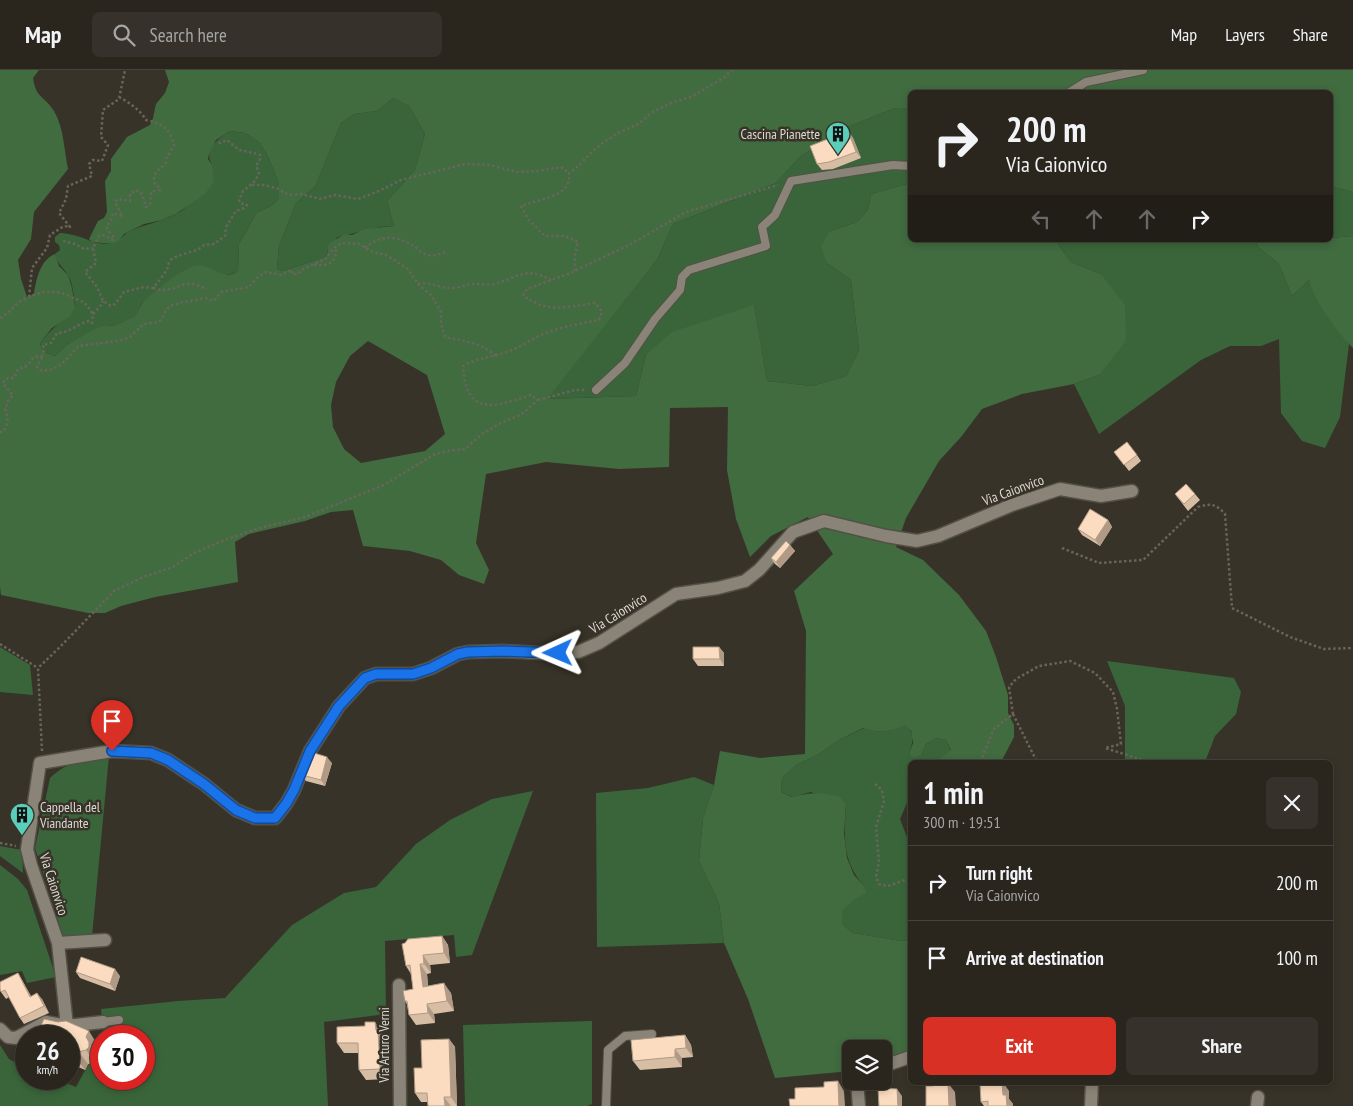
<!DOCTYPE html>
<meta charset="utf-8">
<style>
body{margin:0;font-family:"PT Sans Narrow",sans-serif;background:#36322b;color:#f1f3f6;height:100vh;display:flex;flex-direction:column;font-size:19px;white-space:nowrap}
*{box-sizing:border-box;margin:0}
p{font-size:16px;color:#a5a5a4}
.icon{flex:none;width:28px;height:28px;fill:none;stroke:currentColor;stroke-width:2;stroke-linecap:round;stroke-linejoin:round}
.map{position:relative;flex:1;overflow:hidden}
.side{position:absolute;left:908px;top:690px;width:425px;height:325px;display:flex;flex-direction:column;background:#2a261e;border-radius:8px;box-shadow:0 2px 8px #0003,0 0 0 1px #46433c}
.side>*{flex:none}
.top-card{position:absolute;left:908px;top:20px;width:425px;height:152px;border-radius:8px;box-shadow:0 2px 8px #0003,0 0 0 1px #46433c;background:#2a261e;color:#f1f3f6;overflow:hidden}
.buttons{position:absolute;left:842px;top:970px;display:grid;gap:10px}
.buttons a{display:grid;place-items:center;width:50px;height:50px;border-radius:8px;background:#2a261e;box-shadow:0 2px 8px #0003,0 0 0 1px #46433c;font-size:25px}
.speed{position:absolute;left:15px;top:955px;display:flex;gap:10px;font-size:25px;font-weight:700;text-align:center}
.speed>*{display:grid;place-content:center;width:65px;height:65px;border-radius:50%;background:#2a261e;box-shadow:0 2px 8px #0003,0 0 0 1px #46433c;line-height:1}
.speed small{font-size:12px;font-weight:400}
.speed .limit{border:8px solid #d22;background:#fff;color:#111}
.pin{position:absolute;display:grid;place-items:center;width:42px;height:42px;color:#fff;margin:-51px -21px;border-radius:50% 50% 50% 0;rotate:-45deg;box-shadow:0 0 5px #0007}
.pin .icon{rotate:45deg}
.me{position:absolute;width:55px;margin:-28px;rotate:269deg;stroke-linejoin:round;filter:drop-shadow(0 0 4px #0008)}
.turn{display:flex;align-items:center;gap:18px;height:105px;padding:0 15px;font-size:22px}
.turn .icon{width:65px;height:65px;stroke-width:2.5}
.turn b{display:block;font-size:35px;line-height:42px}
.lanes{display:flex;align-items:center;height:48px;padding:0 15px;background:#0003;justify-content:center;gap:25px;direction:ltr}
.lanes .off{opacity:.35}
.round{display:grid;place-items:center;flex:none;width:52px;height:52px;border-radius:8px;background:#36322b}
.head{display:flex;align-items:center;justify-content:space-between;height:85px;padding:0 15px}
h1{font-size:30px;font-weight:700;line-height:38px}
.primary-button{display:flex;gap:10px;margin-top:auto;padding:10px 15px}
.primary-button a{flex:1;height:58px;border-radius:8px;background:#d93025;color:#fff;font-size:20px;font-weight:700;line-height:58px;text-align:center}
.primary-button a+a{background:#36322b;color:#f1f3f6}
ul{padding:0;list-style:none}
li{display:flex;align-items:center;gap:15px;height:75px;padding:0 15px;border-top:1px solid #46433c}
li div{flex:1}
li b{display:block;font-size:19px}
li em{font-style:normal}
header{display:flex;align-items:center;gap:30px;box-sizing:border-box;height:70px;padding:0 25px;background:#2a261e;border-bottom:1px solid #46433c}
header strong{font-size:24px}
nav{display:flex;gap:28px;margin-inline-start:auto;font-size:18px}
.search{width:350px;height:45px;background:#36322b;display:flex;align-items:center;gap:12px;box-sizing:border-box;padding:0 18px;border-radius:8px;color:#a5a5a4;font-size:19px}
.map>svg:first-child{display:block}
.green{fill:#3a653a}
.forest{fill:#406c40;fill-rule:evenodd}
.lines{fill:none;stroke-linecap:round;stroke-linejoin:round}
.service-casing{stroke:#545046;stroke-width:10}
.minor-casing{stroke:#545046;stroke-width:15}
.path{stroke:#69655b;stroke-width:2.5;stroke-dasharray:2.5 2.5;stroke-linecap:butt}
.service{stroke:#898477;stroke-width:8}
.minor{stroke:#898477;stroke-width:12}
.wall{fill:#d8bda5}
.shaded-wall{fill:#b09a86}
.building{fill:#fbdcc0;stroke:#b09a86}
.route-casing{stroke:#114b97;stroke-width:12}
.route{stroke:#1a73e8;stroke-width:9}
.labels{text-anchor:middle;stroke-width:5;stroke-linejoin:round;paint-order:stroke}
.poi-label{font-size:14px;fill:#dcd9d2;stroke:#383328;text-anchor:end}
.street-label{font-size:14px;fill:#dcd9d2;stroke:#383328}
</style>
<header>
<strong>Map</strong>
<div class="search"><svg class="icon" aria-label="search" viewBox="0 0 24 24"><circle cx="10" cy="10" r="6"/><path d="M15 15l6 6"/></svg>Search here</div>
<nav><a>Map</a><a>Layers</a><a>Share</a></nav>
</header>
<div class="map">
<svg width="1353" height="1036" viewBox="0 0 1353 1036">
<rect width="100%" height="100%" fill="#383328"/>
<path class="green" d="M393,28l16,8 16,28 -10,36 -28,31 7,25 -14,1 -42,10 -11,10 1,6 -3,4 -42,14 -6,-2 2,-23 17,-43 19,-16 26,-64 13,-9 23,-3z
M895,38h15v75l-39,11 -3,16 -11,12 -27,9 -3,32 24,17 8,70 -13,26 -34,10 -45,-5 -13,-75 -108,49 -10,41 -90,3 111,-139 16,-36 103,-41 25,-27 44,-28z
M230,61l15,2 14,9 8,12 12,29v16l-8,7 -14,6 -18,32 -1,27c-11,8 -29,-1 -40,-6l-30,17 -27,22 -4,12 -24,10 -8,-1 -37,19 -13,12c-9,-3 -13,-4 -15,-13 11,-14 23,-23 35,-36 -1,-10 -2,-23 -7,-32 -5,-8 -11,-11 -13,-21l5,-4 -1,-5 -4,-3v-5l5,-4c7,0 27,5 32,9 6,1 13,2 19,2 9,-2 12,-10 19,-13 19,-9 46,-11 60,-28 8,-11 15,-26 22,-38 -9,-15 5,-26 18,-34z
M1330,116l23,6v44l-23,2z
M1055,170h199l5,8 20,16 13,32 17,-16 22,40 18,24 -9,73 -15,31 -23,-7 -21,-28 -2,-74 -18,7h-31l-29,14 -102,74 -25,-50 25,-9 2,-101 -30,-12z
M0,577l30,18 3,30 -33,-3z
M1107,591l127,17 7,14 -5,22 -21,22 -10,26h-80v-56z
M905,654c10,10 8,18 4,30l12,1 5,-11 10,-6 10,2 5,11 -16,11h-25v34l-10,23 10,26v95l-9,1 -48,-8 -11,-9v-13l22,-25c-22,-25 -20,-49 -18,-80l-35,-14 -18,5 -12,-5 1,-14 14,-13 21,-10 22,-15 25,-12c17,6 25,4 41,-4z
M109,686l-17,180 -28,3 -29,-91 15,-70c18,-17 35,-19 59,-22z
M694,707l20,8 -11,33 -4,43 20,42 5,40 -127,4 -1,-154 52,-5z
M533,721l-61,164 -16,2 -2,-22 -69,6 1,73 -62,8 4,84h-328v-61l9,14 17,9v11h31l19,8 13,-24h6l6,-10v26h43v-43h-40l-3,-27 77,-8 47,-3 67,-73 52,-32 32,-6 40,-43 34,-24 42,-21z
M0,776l22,4 1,23 -23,-17z
M0,795l18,14 9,11 29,87 -29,6 -5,-12 -22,4z
M592,951v83l-5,2h-122l-2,-81z"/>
<path class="forest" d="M0,0h39l-6,8c3,21 12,18 21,33 10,17 10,39 14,58l-34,43 -3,27 -13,21 3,19 6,18 7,-3c2,-14 6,-34 21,-40l4,12 9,9 4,13 3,19 -5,9 -18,12 -12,15c2,9 6,10 15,13l13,-12 27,-15 10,-4 8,1 23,-10c2,-3 3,-8 5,-11 5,-8 47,-41 57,-40 14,1 27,16 40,6l1,-27 18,-32 14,-6 8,-7v-16l-12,-29 -8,-12 -14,-9 -15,-2 -14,9 -7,14 -1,5 4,6 2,16 -9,13 -29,20 -14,6 -18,4 -20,10 -5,7 -6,3 -21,-2 -3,-3 9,-18 6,-3 3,-6 -2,-31 6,-10v-12l16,-22 23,-12 3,-7 3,-14 9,-11 4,-11 -4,-12h1188v122l-23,-6v-94h-420v16h-15l-50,20 -44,28 -25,27 -103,41 -16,36 -110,139 89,-3 10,-41 26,-23 82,-27 13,76 45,5 34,-10 13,-26 -8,-70 -24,-17 -6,-17 9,-15 27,-9 11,-12 3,-16 39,-11v57h145l16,22 30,12 24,31 1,36 -27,34 -25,9 -52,10 -40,15 -21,28 -22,24 -33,57 -10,29 27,13 36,35 27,36 10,26 12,38v18l6,12v12l-13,25h-66l16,-12 -5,-10 -10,-2 -10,6 -5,11 -7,3 -5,-4 4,-11 -2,-12 -6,-6c-16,7 -24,9 -42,3l-24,12 -22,15 -21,10 -14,13 -1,14 11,5c20,-5 29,-5 48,0l6,8 -2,29 3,24 7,17 10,11 2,7 -13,7 -11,11v13l11,9 48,8 9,-1v111l-26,9v-11h-33v22l-76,7 -27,-79 -24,-56 -5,-40 -20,-42 4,-43 11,-33 6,-34 40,7 45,-4 1,-123 -12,-40 39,-37 -25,-37 -37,19 -21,21 -14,-38 -9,-49 1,-63 -58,1 -1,59 -50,2 -73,-7 -60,12 -10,69 13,27 -5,14 -25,-9 -18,-15 -31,-9 -47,-5 -10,-36 -22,2 -26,9 -56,13 -14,8 3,40 -83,15 -34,9 -16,7h-17l-87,-18 -1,-8zM393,28l16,8 16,28 -10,36 -28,31 7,25 -29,3 -13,6 -7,-1 -14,8 -4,5 1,6 -3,4 -42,14 -6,-2 2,-23 17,-43 19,-16 26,-64 13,-9 23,-3zM368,271l59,34 18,59 -20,17 -64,12 -17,-14 -11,-22 -2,-22 5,-23 14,-26z
M1353,166v112c-16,-16 -38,-46 -44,-68l-17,16 -13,-32 -20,-16 -5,-8h76v-2z"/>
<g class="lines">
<defs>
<path id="service" d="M1070,22l16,-10 57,-12
M596,320l29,-27 30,-44 25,-29 2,-13 7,-7 77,-24 -4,-19 13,-12 16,-34 102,-16 17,1
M103,952l16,-2
M606,1036l2,-56 17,-14 27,-2"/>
<path id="minor" d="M58,873l47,-3
M399,915l1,121
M67,956l-9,-83 -27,-78 -4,-16 13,-86 72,-12 39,2 17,7 36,24 32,26 19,8h20l11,-14 8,-14 16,-39 29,-45 26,-28 11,-4h37l18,-6 27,-14 10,-2 35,-1 36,2 39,-1 21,-9 77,-49 42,-6 27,-7 14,-11 34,-38 31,-11 62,15 31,5 21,-5 74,-31 48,-16 41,7 31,-5
M0,959l8,8 8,1 30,-16 21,4 36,-4
M884,996l26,-9
M857,1011l2,25
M1091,1036l1,-24
M1257,1036l1,-9"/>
</defs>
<use href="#service" class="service-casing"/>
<use href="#minor" class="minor-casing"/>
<path class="path" d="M119,27c10,5 22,14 27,23 16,4 24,8 28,25l-8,14v4c-8,8 -14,9 -11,22l4,2 1,3 -9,2 -1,12 -4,3 -4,-13 -6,-4 -6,4v7l-12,-2 -3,3 7,14
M252,115h12l15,4 5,4 8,2 9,-1 19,5 15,-4 23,4 21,-8 22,-11 64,-16 24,1 28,7 22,-1 22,-4 8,6
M122,146l-9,-3 -2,7 -4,6v3l7,9 -1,2 -10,-5 -4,1 -6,12 3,15 -11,9 12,15 6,14 8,5 4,-2 9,-12 20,-5 9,1c4,-4 12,-15 14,-19 2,-5 1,-7 5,-10 11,-7 25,-6 32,-14l10,-1 11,-8 1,-9 10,-16 8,-3 3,-3 -7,-2 -1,-3 4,-9 12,-10 4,-8 -3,-7 4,-7v-4l-2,-1 -19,-4 -12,-10 -10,4
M63,171l12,3 9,5 9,-1
M365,178c15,-13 30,-13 47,-3 4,2 8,7 13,9 8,3 15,0 22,-3
M314,195c14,1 23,-1 22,-18
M575,201v-16l3,-13 -13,-6h-20l-17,-17 -7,-13c17,-7 52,-9 48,-33l6,-4 22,-22 21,-14 22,-10 11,-10 20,-10 20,-6 34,-20 7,-7
M418,214c13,-3 21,5 34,4 7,0 13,-3 19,-4 8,-1 17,2 24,0 24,-7 30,-18 56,-4
M153,218c21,6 23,-5 39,-4 5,0 11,4 15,5
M29,227l3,-29 15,-20 3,-13 14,-9 6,1 -11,-14 7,-14 2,-13 24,-10 -3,-12 4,-4 9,1 6,-16 -7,-8 2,-27 16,-11 6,-29
M0,248c9,-4 13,-12 21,-17 16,-9 31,-13 48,-5 15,7 14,3 24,18
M42,287l-5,10 3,3c19,3 27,-13 39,-24l44,-6 8,-4 13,-12 14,-2 4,-3 3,-7 5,-6 9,-3 27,-5 7,3 9,-9 27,-5 9,-10 8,-5 15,3 11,-5v4h6l3,-4 24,-11 11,-13 6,-3 18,1 10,7 16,4 21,13 11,16 13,11 10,17v12l4,13c21,5 33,4 51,19
M538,330l37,-10h12
M0,362h3c5,-7 6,-15 2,-23l4,-10 4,-3 -10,-13 2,-4 9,-1 4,-9c3,-1 6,-1 8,-3 7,-4 3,-10 16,-10l1,-4 1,-1 -1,-6 8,-2 6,-10c12,0 20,-9 32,-12l3,2 1,-9 8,-9 2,-4
M1062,478l37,15 44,-3 55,-53c13,-4 18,-3 27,7l7,94 58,29 34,12 29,-1
M0,574l38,24
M1013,644l24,48
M42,681l-4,-83 22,-21 54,-56 29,-14 28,-9 23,-15 28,-12 37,-13 46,-11 79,-32 49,-30 14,-4 18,-2 17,-15 19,-11 21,-9 16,-14 -7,-5c-36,12 -65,23 -68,-29 13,-8 30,-9 44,-14 12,-4 21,-11 32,-16 19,-9 40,-12 60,-16l3,-9 -7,-8c-27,4 -49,11 -72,-8l4,-6 41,-15 63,-30 55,-32 92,-27
M980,692l14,-33 19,-15 -4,-27 7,-8 23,-13 31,-5 25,12 18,19 4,17 4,35 -16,4 44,14
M875,714l7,6 2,11 -8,26 3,34 -3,16 3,7 9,2 22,-8
M0,773l16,3"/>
<use href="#service" class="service"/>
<use href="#minor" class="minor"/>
</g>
<path class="wall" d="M848,61l5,7 8,20 -28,11 -11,1 -5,-6z
M1114,382l23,3 4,6 -12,10z
M1175,424h20l5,6 -12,11z
M1108,450l4,7 -12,19 -18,-11 -4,-6z
M790,475l5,6 -15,17 -5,-4 -4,-6z
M719,577l5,6v13h-26l-5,-7z
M332,693l-7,23 -19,-5 -4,-6z
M442,866l6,9 2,18 -20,2 1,8 -4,1 1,12 23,7 3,18 -20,3 1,9 -19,2 -7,-10 -2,-11 -2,-3 8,-12 -2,-15 -5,-8z
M76,902l44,4 -5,15 -35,-13z
M18,903l4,7 9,16 11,3 7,14 -25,11 -4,-6 -11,-21 -3,2 -5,-7z
M382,962v3l3,5 2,39 -21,1 -7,-10 -1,-17h-14l-7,-10z
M685,965l6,10 2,12 -11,1v9l-42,3 -7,-9z
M69,966l28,8 -3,6 3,4 1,5 -3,4 -7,1 -3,6 -11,-5 -1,2 -4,-2z
M449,969l6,8 2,59h-29v-4h-7l-6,-9 7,-25z
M1009,1021v8l4,5v2h-29l-3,-4z"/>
<path class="shaded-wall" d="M848,61l5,7 8,20 -5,-6z
M1108,450l4,7 -12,19 -5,-6z
M790,475l5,6 -15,17 -4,-6z
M719,577l5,6v13l-4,-7z
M327,687l5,6 -7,23 -4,-6z
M442,866l6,9 2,18 -6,-10z
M423,885l7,10 1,8 -7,-9z
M420,894l7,10 2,23 -6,-10z
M115,899l5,7 -5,15 -5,-7z
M18,903l4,7 12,23 -4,-6z
M444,913l7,10 3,18 -7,-10z
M37,923l5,6 7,14 -5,-7z
M427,934l7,10 1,9 -7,-10z
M375,952l7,10v3l3,5 2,39 -7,-10z
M89,961l8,13 -3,6 -8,-13z
M685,965l6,10 2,12 -7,-9z
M449,969l6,8 2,59 -6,-9z
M89,972l8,12 1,5 -3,4 -9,-13z
M675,979l7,9v9l-7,-10z
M79,982l9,12 -3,6 -9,-12z
M69,988l5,7 -1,2 -4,-6z
M838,1011l6,10 1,15h-6z
M1002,1012h1l6,9v8l4,5v2h-6l-4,-11z
M948,1013l7,9 1,14h-7z
M897,1019l5,7v10h-4z
M444,1027l7,9h-6z"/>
<path class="building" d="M848,61l8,21 -27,10 -12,2 -7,-18z
M1127,372l10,13 -13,10 -10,-13z
M1186,414l9,10 -11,10 -9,-10z
M1090,439l18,11 -13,20 -17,-11z
M786,471l4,4 -14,17 -5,-4z
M693,577h26l1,12h-27z
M311,682l16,5 -6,23 -19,-5z
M442,866l2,17 -21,2 1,9h-4l3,23 21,-4 3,18 -20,3 1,9 -19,2 -2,-14h-2l-2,-10 10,-2 -3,-24 -4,1 -4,-22 3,-1 3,-4z
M81,887l34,12 -5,15 -34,-12z
M18,903l12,24 7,-4 7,13 -24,12 -15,-28 -4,2 -1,-3v-7z
M44,949l14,3 8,-1 23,10 -3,6 3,5v5l-3,3 -7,2 -3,6 -7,-3v-19h-33z
M365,952h10l1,8h2l2,39 -21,1 -1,-27h-21v-16l28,-1z
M685,965l1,13 -11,1v8l-42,4 -2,-21z
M449,969l2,58h-7l1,9h-17l-1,-13h-12l-1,-25h8l-1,-28z
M838,1011l1,25h-49l-1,-7h6v-11l29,-1v-5z
M993,1012h9l1,13h3l1,11h-19v-5l-7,1 -1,-18z
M933,1013h15l1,23h-23v-20h7z
M878,1018l19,1 1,17h-19z"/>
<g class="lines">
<defs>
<path id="route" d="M112,681l39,2 17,7 36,24 32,26 19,8h20l11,-14 8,-14 16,-39 29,-45 26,-28 11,-4h37l18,-6 27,-14 10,-2 35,-1 55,2"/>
</defs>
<use href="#route" class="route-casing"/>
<use href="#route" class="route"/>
</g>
<defs>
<symbol id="building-pin" viewBox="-11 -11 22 30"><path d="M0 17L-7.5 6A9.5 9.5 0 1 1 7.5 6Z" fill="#5bcebb" stroke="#383328"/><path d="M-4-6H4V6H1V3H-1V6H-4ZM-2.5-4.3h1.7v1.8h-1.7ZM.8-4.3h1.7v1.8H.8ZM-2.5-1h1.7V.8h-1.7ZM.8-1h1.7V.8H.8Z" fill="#111"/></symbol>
</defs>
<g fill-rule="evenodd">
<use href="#building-pin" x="824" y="50" width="28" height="38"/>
<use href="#building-pin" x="8" y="731" width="28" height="38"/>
</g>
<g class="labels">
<g class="poi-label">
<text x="820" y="69">Cascina Pianette</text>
<text x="40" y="742" text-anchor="start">Cappella del<tspan x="40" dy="16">Viandante</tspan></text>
</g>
<g class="street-label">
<text transform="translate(1013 420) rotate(-20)" y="5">Via Caionvico</text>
<text transform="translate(618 543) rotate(-32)" y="5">Via Caionvico</text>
<text transform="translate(54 814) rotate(72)" y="5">Via Caionvico</text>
<text transform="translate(384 975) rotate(-90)" y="5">Via Arturo Verni</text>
</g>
</g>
</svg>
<div class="buttons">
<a><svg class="icon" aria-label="layers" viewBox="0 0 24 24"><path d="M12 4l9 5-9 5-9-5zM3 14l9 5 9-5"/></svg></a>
</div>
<div class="speed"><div>26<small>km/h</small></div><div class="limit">30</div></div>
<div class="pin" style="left:112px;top:681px;background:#d93025"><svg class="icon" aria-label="arrive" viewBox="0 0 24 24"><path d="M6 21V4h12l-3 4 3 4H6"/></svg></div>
<svg class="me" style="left:558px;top:583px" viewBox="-20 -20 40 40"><path d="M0-17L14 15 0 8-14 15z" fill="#1a73e8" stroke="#fff" stroke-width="4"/></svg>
<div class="top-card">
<div class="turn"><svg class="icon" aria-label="right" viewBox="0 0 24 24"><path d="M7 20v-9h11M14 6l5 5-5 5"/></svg><div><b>200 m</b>Via Caionvico</div></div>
<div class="lanes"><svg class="icon off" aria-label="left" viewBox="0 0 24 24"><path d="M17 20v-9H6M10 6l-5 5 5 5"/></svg><svg class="icon off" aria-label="ahead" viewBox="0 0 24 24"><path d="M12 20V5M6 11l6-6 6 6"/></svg><svg class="icon off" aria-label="ahead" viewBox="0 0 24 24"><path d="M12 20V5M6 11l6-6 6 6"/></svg><svg class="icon" aria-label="right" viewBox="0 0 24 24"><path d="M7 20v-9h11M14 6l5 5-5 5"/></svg></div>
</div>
<section class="side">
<div class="head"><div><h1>1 min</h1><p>300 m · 19:51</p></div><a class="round"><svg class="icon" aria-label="close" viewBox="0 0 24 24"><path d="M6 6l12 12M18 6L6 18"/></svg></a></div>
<ul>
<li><svg class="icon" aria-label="right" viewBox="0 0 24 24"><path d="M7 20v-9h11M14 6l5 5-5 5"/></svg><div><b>Turn right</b><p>Via Caionvico</p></div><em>200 m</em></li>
<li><svg class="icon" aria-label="arrive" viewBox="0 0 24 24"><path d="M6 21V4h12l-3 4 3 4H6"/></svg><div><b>Arrive at destination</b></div><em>100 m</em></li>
</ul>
<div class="primary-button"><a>Exit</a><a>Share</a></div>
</section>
</div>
